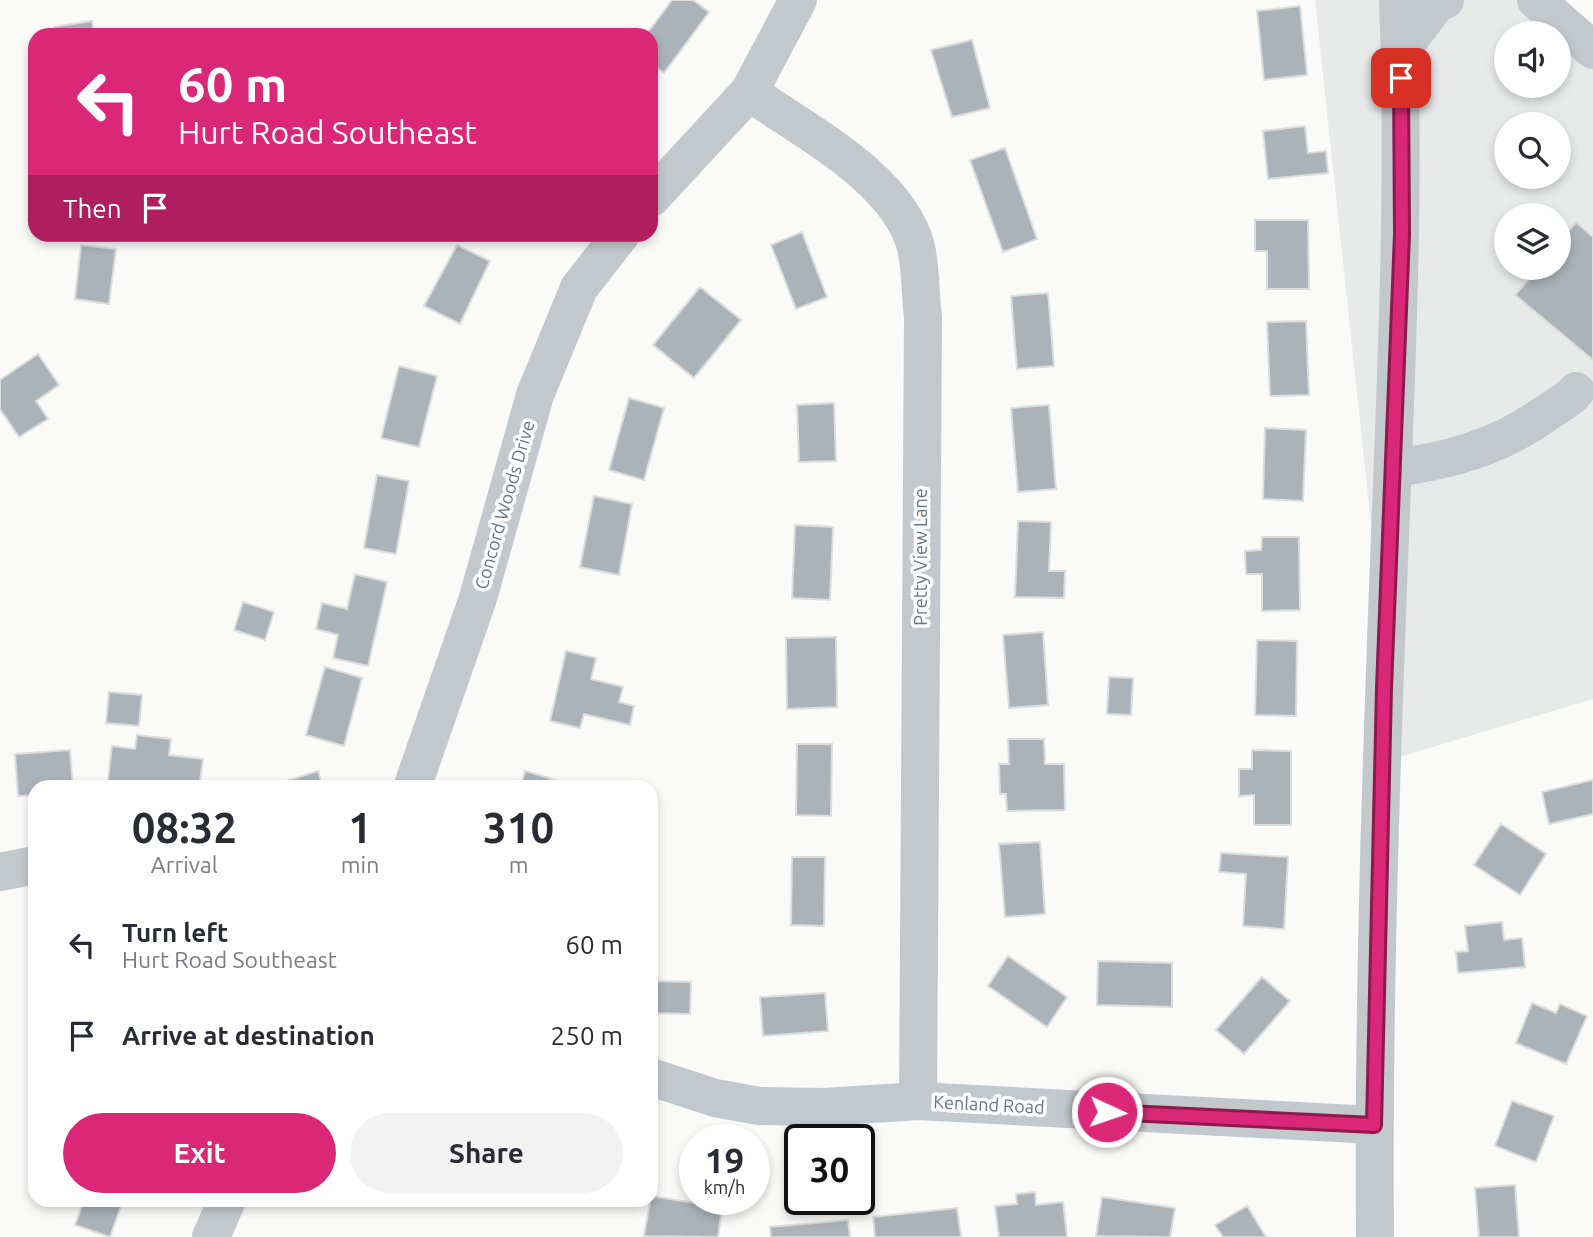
<!DOCTYPE html>
<style>
body{margin:0;font-family:Ubuntu,sans-serif;background:#f2f2f3;color:#2b2b33;height:100vh;display:flex;flex-direction:column;font-size:26px;white-space:nowrap}
*{box-sizing:border-box;margin:0}
p{font-size:23px;color:#7c7c81}
.icon{flex:none;width:38px;height:38px;fill:none;stroke:currentColor;stroke-width:2;stroke-linecap:round;stroke-linejoin:round}
.map{position:relative;flex:1;overflow:hidden}
.sheet{position:absolute;left:28px;top:780px;width:630px;height:427px;display:flex;flex-direction:column;background:#fff;border-radius:21px;box-shadow:0 4px 10px #0003}
.sheet>*{flex:none}
.hud{position:absolute;left:28px;top:28px;width:630px;height:214px;border-radius:21px;box-shadow:0 4px 10px #0003;background:#db2777;color:#fff;overflow:hidden}
.fabs{position:absolute;left:1494px;top:21px;display:grid;gap:14px}
.fabs a{display:grid;place-items:center;width:77px;height:77px;border-radius:50%;background:#fff;box-shadow:0 4px 10px #0003;font-size:35px}
.speed{position:absolute;left:679px;top:1124px;display:flex;gap:14px;font-size:35px;font-weight:700;text-align:center}
.speed>*{display:grid;place-content:center;width:91px;height:91px;border-radius:50%;background:#fff;box-shadow:0 4px 10px #0003;line-height:1}
.speed small{font-size:18px;font-weight:400}
.speed .limit{border:4px solid #111;border-radius:10px;background:#fff;color:#111}
.pin{position:absolute;display:grid;place-items:center;width:60px;height:60px;color:#fff;margin:-30px;border-radius:14px;box-shadow:0 4px 10px #0006}
.me{position:absolute;width:77px;margin:-38px;rotate:93deg;stroke-linejoin:round;filter:drop-shadow(0 0 5px #0008)}
.turn{display:flex;align-items:center;gap:24px;height:147px;padding:0 35px;font-size:32px}
.turn .icon{width:91px;height:91px;stroke-width:2.5}
.turn b{display:block;font-size:49px;line-height:60px}
.then{display:flex;align-items:center;height:66px;padding:0 35px;background:#0003;gap:14px;font-size:26px}
.eta{display:flex;justify-content:space-evenly;align-items:center;height:119px;text-align:center}
.eta b{font-size:42px;font-weight:700;line-height:49px}
.primary-button{display:flex;gap:14px;margin-top:auto;padding:14px 35px}
.primary-button a{flex:1;height:80px;border-radius:42px;background:#db2777;color:#fff;font-size:28px;font-weight:700;line-height:80px;text-align:center}
.primary-button a+a{background:#f2f2f3;color:#2b2b33}
ul{padding:0;list-style:none}
li{display:flex;align-items:center;gap:21px;height:91px;padding:0 35px}
li div{flex:1}
li b{display:block;font-size:26px}
li em{font-style:normal}
.map>svg:first-child{display:block}
.built{fill:#e8e9e9;fill-rule:evenodd}
.building{fill:#aab3b9;stroke:#dcdcda;stroke-width:2}
.lines{fill:none;stroke-linecap:round;stroke-linejoin:round}
.minor{stroke:#c3c8cc;stroke-width:38}
.route-casing{stroke:#8e194d;stroke-width:18}
.route{stroke:#db2777;stroke-width:12}
.labels{text-anchor:middle;stroke-width:7;stroke-linejoin:round;paint-order:stroke}
.street-label{font-size:18px;fill:#657683;stroke:#fff}
</style>
<div class="map">
<svg width="1593" height="1237" viewBox="0 0 1593 1237">
<rect width="100%" height="100%" fill="#fafaf8"/>
<path class="built" d="M1315,0h205l73,60v639l-197,59zM1507,33h52v53h-52zM1507,124h52v53h-52zM1507,215h52v53h-52z"/>
<path class="building" d="M672,0h21l16,12 -45,61 -13,-10v-28h-5z
M1300,6l7,69 -43,5 -7,-69z
M92,21l2,14h-39l-1,-8z
M972,40l18,68 -38,9 -21,-67z
M1305,126l3,27 18,-2 2,22 -60,6 -5,-48z
M1005,148l32,91 -34,13 -33,-92z
M1255,220h53l1,69h-42v-38h-12z
M1576,222l17,15v123l-78,-65 23,-27h21v-26z
M802,232l25,65 -31,12 -25,-64z
M81,245l35,4 -7,55 -34,-5z
M457,245l33,16 -30,63 -36,-18z
M700,287l41,33 -47,58 -41,-33z
M1048,293l6,73 -37,3 -6,-73z
M1306,321l3,74 -39,1 -3,-74z
M38,354l21,31 -23,16 12,18 -29,18 -19,-28v-29z
M399,366l38,10 -18,71 -38,-9z
M629,398l35,10 -20,72 -35,-10z
M834,403l2,58 -37,1 -2,-57z
M1049,405l7,84 -38,3 -7,-84z
M1265,428l41,2 -3,71 -40,-2z
M377,475l32,6 -13,73 -32,-6z
M594,496l38,8 -13,71 -39,-8z
M1018,521l33,1 -2,49h16l-1,27 -49,-1z
M795,525l38,2 -3,73 -38,-2z
M1262,537h37l1,73 -38,1v-37h-16l-1,-23 16,-1z
M355,574l32,8 -19,84 -35,-8 5,-23 -22,-6 6,-26 25,6z
M243,602l31,10 -9,28 -31,-10z
M1043,632l5,73 -39,3 -6,-73z
M836,637l1,70 -50,2 -1,-71z
M1257,640l40,1 -1,75 -41,-1z
M566,651l30,7 -5,21 32,8 -4,15 15,4 -4,19 -46,-11 -4,14 -30,-7z
M325,667l37,11 -18,68 -38,-11z
M1109,677l24,1 -2,37 -24,-1z
M109,692l33,3 -3,31 -33,-3z
M137,735l34,4 -2,16 34,4 -4,29h-92l5,-42 23,3z
M1008,739h36l1,25h19l1,46 -58,1 -1,-17h-6l-1,-30h10z
M797,744h35l-1,72 -35,-1z
M70,750l3,38h-38v7l-17,1 -3,-42z
M1252,750l39,1v74h-37v-30l-15,1v-27h13z
M318,771l5,17h-59z
M525,771l34,10 -2,7h-37z
M1593,780v34l-44,10 -7,-32z
M1501,824l45,30 -26,41 -46,-30z
M1040,842l5,72 -40,3 -6,-73z
M1221,853l67,4 -4,72 -41,-3 3,-52 -27,-2z
M792,857h33l-1,69 -33,-1z
M1502,922l2,18 18,-2 3,29 -67,6 -2,-21 12,-1 -3,-25z
M1008,956l59,41 -20,30 -59,-41z
M1098,961l74,2v44l-75,-2z
M1262,977l28,24 -46,53 -28,-24z
M651,981l40,1 -1,32 -39,-1z
M32,985h3v42h-2z
M825,993l3,38 -65,5 -3,-39z
M1532,1003l24,10 4,-9 27,12 -21,48 -50,-21z
M1512,1101l42,15 -18,46 -41,-16z
M1515,1185l4,52h-40l-4,-49z
M1035,1192l1,13 27,-3 4,35h-68l-4,-31 22,-2 -1,-10z
M651,1196l71,11 -4,30 -74,-1z
M1102,1197l73,11 -5,29 -74,-1z
M84,1200h39l-13,37 -35,-12z
M1247,1206l19,31h-43l-8,-12z
M957,1208l4,29h-86l-2,-20z
M848,1220l2,17h-79l-1,-10z"/>
<g class="lines">
<path class="minor" d="M1536,0l57,50
M1400,52l37,-49 8,-3
M749,92c55,39 149,86 167,155 5,22 4,47 7,70l-5,784
M651,198l98,-106 49,-92
M1393,468c56,-7 106,-21 152,-54 10,-7 23,-13 31,-23
M412,788l66,-190 57,-203 44,-107 42,-54
M0,872l35,-7
M651,1077l64,21 44,8 66,1 93,-6 456,24
M211,1237l16,-37
M1375,1237c-2,-234 6,-469 15,-702 7,-179 15,-356 8,-535"/>
</g>
<g class="lines">
<defs>
<path id="route" d="M1107,1112l267,13 10,-437 18,-454 -1,-156"/>
</defs>
<use href="#route" class="route-casing"/>
<use href="#route" class="route"/>
</g>
<g class="labels">
<g class="street-label">
<text transform="translate(505 505) rotate(-74)" y="6">Concord Woods Drive</text>
<text transform="translate(921 557) rotate(-90)" y="6">Pretty View Lane</text>
<text transform="translate(989 1105) rotate(3)" y="6">Kenland Road</text>
</g>
</g>
</svg>
<div class="fabs">
<a><svg class="icon" aria-label="sound" viewBox="0 0 24 24"><path d="M4 9h4l5-4v14l-5-4H4zM17 9q2 3 0 6"/></svg></a>
<a><svg class="icon" aria-label="search" viewBox="0 0 24 24"><circle cx="10" cy="10" r="6"/><path d="M15 15l6 6"/></svg></a>
<a><svg class="icon" aria-label="layers" viewBox="0 0 24 24"><path d="M12 4l9 5-9 5-9-5zM3 14l9 5 9-5"/></svg></a>
</div>
<div class="speed"><div>19<small>km/h</small></div><div class="limit">30</div></div>
<div class="pin" style="left:1401px;top:78px;background:#d93025"><svg class="icon" aria-label="arrive" viewBox="0 0 24 24"><path d="M6 21V4h12l-3 4 3 4H6"/></svg></div>
<svg class="me" style="left:1107px;top:1112px" viewBox="-20 -20 40 40"><circle r="17" fill="#db2777" stroke="#fff" stroke-width="3"/><path d="M0-11L8 9 0 5-8 9z" fill="#fff"/></svg>
<div class="hud">
<div class="turn"><svg class="icon" aria-label="left" viewBox="0 0 24 24"><path d="M17 20v-9H6M10 6l-5 5 5 5"/></svg><div><b>60 m</b>Hurt Road Southeast</div></div>
<div class="then">Then<svg class="icon" aria-label="arrive" viewBox="0 0 24 24"><path d="M6 21V4h12l-3 4 3 4H6"/></svg></div>
</div>
<section class="sheet">
<div class="eta">
<div><b>08:32</b><p>Arrival</p></div>
<div><b>1</b><p>min</p></div>
<div><b>310</b><p>m</p></div>
</div>
<ul>
<li><svg class="icon" aria-label="left" viewBox="0 0 24 24"><path d="M17 20v-9H6M10 6l-5 5 5 5"/></svg><div><b>Turn left</b><p>Hurt Road Southeast</p></div><em>60 m</em></li>
<li><svg class="icon" aria-label="arrive" viewBox="0 0 24 24"><path d="M6 21V4h12l-3 4 3 4H6"/></svg><div><b>Arrive at destination</b></div><em>250 m</em></li>
</ul>
<div class="primary-button"><a>Exit</a><a>Share</a></div>
</section>
</div>
